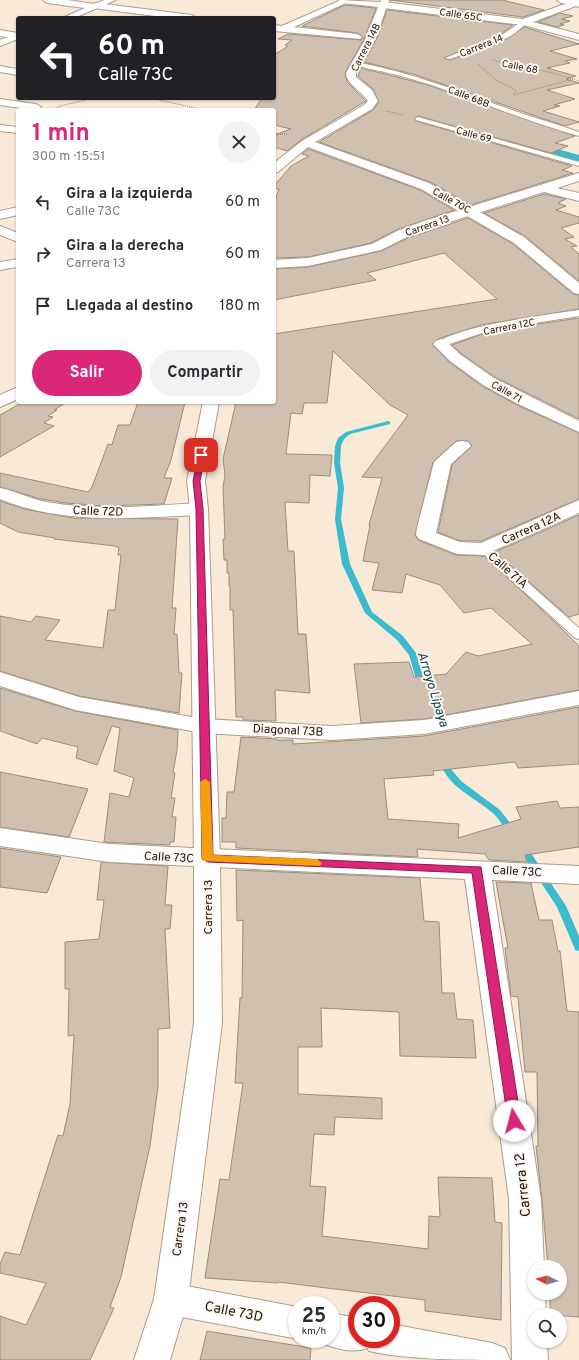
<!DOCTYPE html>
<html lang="es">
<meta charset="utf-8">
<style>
body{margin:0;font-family:Overpass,sans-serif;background:#f2f2f3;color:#2b2b33;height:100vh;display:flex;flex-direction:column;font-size:15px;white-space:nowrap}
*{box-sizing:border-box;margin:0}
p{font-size:13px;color:#7c7c81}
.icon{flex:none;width:22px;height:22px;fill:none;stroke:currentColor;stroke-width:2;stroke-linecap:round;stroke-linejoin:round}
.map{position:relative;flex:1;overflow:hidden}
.details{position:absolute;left:16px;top:108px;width:260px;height:296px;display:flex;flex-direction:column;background:#fff;border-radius:4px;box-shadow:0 1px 3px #0004}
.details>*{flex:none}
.top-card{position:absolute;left:16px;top:16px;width:260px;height:84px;border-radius:4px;box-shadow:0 1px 3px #0004;background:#202124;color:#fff;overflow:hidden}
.needle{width:26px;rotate:276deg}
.fabs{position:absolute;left:527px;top:1260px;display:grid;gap:8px}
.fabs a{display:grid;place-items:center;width:40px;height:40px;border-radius:50%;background:#fff;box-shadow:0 1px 3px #0004;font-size:20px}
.speed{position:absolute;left:288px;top:1296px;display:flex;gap:8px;font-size:20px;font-weight:700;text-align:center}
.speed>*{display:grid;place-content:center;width:52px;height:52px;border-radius:50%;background:#fff;box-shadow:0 1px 3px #0004;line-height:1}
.speed small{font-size:10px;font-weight:400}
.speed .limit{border:6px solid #d22;background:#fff;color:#111}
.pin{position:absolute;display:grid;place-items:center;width:34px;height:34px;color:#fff;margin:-17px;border-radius:8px;box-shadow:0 2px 6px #0006}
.me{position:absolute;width:44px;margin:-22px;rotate:352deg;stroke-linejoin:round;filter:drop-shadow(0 0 3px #0008)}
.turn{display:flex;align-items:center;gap:14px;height:84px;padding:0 16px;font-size:18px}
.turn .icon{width:52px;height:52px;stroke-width:2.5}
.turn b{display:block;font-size:28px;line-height:34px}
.round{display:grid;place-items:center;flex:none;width:42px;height:42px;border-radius:21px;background:#f2f2f3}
.overview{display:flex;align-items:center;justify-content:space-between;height:68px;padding:0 16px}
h1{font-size:24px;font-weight:700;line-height:30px;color:#db2777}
.cta{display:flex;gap:8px;margin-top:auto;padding:8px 16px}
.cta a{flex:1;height:46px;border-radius:24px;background:#db2777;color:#fff;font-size:16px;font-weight:700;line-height:46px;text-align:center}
.cta a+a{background:#f2f2f3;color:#2b2b33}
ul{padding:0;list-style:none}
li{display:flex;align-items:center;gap:12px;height:52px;padding:0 16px}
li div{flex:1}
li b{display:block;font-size:15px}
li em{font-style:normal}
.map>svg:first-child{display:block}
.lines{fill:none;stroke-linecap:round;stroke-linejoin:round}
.stream{fill:#3bbbcd;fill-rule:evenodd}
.canal{fill:#3bbbcd;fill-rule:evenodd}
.building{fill:#cfc0af;stroke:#9b8d7d}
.lane-casing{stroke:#aa9d8c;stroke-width:2}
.street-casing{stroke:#aa9d8c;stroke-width:2}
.secondary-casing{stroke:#aa9d8c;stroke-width:2}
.path-far1{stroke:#90877a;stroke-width:1;stroke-dasharray:1 1;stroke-linecap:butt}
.path{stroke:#90877a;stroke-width:1.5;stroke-dasharray:1 1;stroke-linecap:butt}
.lane{fill:#fff;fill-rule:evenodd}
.street{fill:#fff;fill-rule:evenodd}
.secondary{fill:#fff;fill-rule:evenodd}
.route{fill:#db2777;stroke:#8e194d}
.slow{fill:#f59e0b}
.labels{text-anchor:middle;stroke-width:4;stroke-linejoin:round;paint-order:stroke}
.far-street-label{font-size:10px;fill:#18140d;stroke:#fef8f1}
.street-label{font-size:12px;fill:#18140d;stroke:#fef8f1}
.water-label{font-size:13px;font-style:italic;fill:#09424a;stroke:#fef8f1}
.near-street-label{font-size:14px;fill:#18140d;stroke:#fef8f1}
</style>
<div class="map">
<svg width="579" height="1360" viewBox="0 0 579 1360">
<rect width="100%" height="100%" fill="#f8ead7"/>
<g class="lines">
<path class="stream" d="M388,421l2,1v2l-40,10 -6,5 -3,7 -1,17 4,25 -3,31 9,45 22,48 31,24 13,17 10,33 -4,2 -4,-2 -9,-31 -12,-15 -32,-27 -23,-49 -7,-45 3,-31 -4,-25 1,-17 3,-8 8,-6z
M442,756l3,1 5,11 11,13 39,29 17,22 -2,2h-6c-5,-6 -9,-14 -15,-20 -22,-19 -45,-25 -56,-55z
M522,843l3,1 41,62 13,30v15l-4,-1 -1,-3 -17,-40 -40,-61 2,-2z"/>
<path class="canal" d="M517,138l62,17v9l-67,-19 -2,-3 2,-3z"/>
</g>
<path class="building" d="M390,0h112l42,10 -21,7z
M345,5l31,3 -11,29 -20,36 2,9 19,19 -65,39 -14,11 -13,-4v-12l17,-6 -17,-4v-15h-20l8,-12h12v-43l14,-9 -3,-1 7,-5 -14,-1 10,-5 73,6 2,-3 -6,-4 -55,-7z
M387,10l126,15 -15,11 -54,22 6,2 52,-18 22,-15 55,17 -29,7 27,8 -12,2 5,2 -23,5 29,8 -10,3 13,4 -32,7 28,9 -21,6 6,1 -17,5 36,11 -14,4 -149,-51 -52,-13 13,-24z
M560,13l13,3 -11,3 8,2 -10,3 4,1 -7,2 -19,-5z
M361,68l67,17 147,51 -20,7 13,3 -17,7 -133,-37 -4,3 2,2 156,45 -10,4 11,3 -102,32 -41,-23 -111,-40 54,-32 6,-8 -6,-13 -15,-13z
M308,149l112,41 34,20 -58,20 -25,13 -63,14 -34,1v-55l5,-14 -5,-1v-2l17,-20 18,-10 -7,-2z
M544,194l22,5 -8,4 8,3 -10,4 23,7v6l-18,5 13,9 -9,2 12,7 -6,1 8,7v27l-54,-45 -41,-23z
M468,218l45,26 60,50 6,1v14l-98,16 -41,13 -8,6 17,18 33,24 35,19 62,28v66l-98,42h-21l-22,-9 14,-67 20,-19 -4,-5h-12l-23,21 -18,73 3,5 38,15 28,1 72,67 23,23v44l-155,29 -63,4 -7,-59 55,-2 5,15 32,-3 20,-22 12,4 54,-12 -41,-36 -27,5 -24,-28 -34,-11 -4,19 -30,-3 7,-27 -16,-2 7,-36h-1l13,-47 -20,-1 46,-62 -18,-10 -57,-54 -6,52h-23l-2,11 -11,-1 -5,41 46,1 -2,21 -20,-1 -1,28 -24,-1 3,49h6l4,83h8l4,59 -35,-3 1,31 -33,-1v-3h-7l-3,-107h-3v-24h-1v-13h-2v-13h-3l-1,-21h2l-2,-52 2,-12 -2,-16 13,-57h38v-68l223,-35 -53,-46 -77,20 9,7 -102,20v-31l34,-2 73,-16 27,-13z
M579,318v101l-84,-42 -33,-23 -10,-9 39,-14z
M23,402h44l-13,8h3l-9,6 5,1 -9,6 10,3 -54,31v-42z
M138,402h47l-14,58 -7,18h8l-8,26 -60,2 -38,-3 -25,-4 -41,-12v-14l88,19 4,-5 16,-43 4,1 6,-20h12z
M0,501l24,8 49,9 105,1 -6,89h4l-2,26h3l2,39h3l-3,40 -100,-17 -79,-25v-55l31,6 5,-6 24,4 -15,20 58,8 5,-38h7l6,-55h-3l1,-7 -4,-2 -61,-7 1,-1 -37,-6 -18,-9z
M579,515v99l-10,3 -74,-65z
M0,688l75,23 103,19 -1,20 -4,23h2l-4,25h4l-3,19h4l-2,25h-4v3l-66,-3 6,-49 19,4 5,-19 -20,-7 6,-43 -8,-2 -15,39 -21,-7 2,-11 -36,-9 -5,6 -37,-13z
M579,707v57l-61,4 -3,-6 -82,9 1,4 -50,4 4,40 71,5 -1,14 63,-19 -5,-12 41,-6 3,7 19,-1v40l-54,8 2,7 -38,-2 -4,-6 -68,-5 1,8 -182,-9v-6h-14v-24h4l1,-26h7l7,-55 36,2v1h16v4l131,-8z
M0,772l88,17 -19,48 -69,-10z
M0,848l61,9 -14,36 -47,-6z
M101,862l67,4 -3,39h7l-2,24h-5l5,99 -12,1v58l-8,59 -29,131 -11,30 4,1 -24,52h-90v-44l26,9 20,-42 -46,-10v-9l5,-12 15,3 38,-120 5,1 7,-32 4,-69 -6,1 1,-47h-4v-47l34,-3 5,-39h-7z
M236,870l184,8 4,43 15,1 3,71h12l3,26 16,1 3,38 -76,-2 -1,-44 -78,-4 1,39h-24v47l84,4v21l-47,-2 -1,18 -20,-1 -4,52 16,1 -4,49 106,13 1,-33 11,1 -2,-40 54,1 3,44 7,1 -1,97 -76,-9v-11l-147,-18v1l-73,-5 15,-99 9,1 14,-97h-8l5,-85h2l1,-78 -6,1z
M496,882l35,1 8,37h13l6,31h2l7,60 12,1v305l-28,-2 -2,-22h11v-26h-12l-6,-68 -6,-53h2l-1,-74h-12l-7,-75 -7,-1 -6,-48h3z
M207,1331l104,17 -1,12h-110z"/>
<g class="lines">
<defs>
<path id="lane" d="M524,20l3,2c-18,22 -52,28 -77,37l-5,-1 54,-21z
M356,62c54,10 104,30 156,48 22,8 45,14 67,22v4c-51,-14 -100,-35 -151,-52 -24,-8 -49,-13 -74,-19z
M418,117l161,45v4l-163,-46 -1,-1z
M579,310v6l-88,14 -50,17 -5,-3c16,-17 116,-30 143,-34z
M484,546l4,1 91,81v11l-4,-1 -95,-87 -2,-2z"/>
<path id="street" d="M341,0l9,1 -56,26 63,7 5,3 -2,2 -86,-8v-6l8,1z
M576,0l3,1v6l-3,-1 -43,16 46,12v6l-56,-15 -139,-17 -4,-3 4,-3 139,17z
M96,3l96,12 4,3h-25l-78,-10v-4z
M0,30l18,3v6l-18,-3z
M0,66l18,3v6l-18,-3z
M0,99l36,5 5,3 -1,2 -5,1 -35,-5z
M0,125l18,2v6l-18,-2z
M579,173v8l-22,7 22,5v8l-35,-9 -110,35 -27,10 -26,13 -73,16 -34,2v-8l34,-2 64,-14 25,-13 27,-10z
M18,207v8l-18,4v-8z
M0,226l18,7v9l-18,-7z
M18,259v8l-18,3v-8z
M441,339l5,2 15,14 33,23 85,43v11l-61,-28 -35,-19 -33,-24 -17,-17 3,-3z
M18,387v12l-18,8v-12z
M462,441l6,1 3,4 -20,18 -15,69 24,9 21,1 98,-43v13l-95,42 -27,-1 -38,-15 -3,-4 1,-7 17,-66 22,-20z
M0,488c16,3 30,11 47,14 50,9 102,4 152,1l7,2 2,4 -2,4 -7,2c-67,3 -135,10 -199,-16z
M0,672l79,25 124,22 129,7 92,-6 155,-29v14l-155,29 -92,6 -129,-7 -128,-23 -75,-24z
M0,828l109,16 470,22v18l-87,-4 49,319 3,68h-10v26h11l1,22h-12v26h13l1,19h-36l-3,-161 -44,-320 -356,-17 -109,-16z
M171,1283l126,24 1,32 -127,-24 -12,-5 -5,-11 5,-11z
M331,1313l26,5v21h34v-15l101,19 13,5 5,12c-43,0 -102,0 -141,-9l-2,-3c-16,6 -33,0 -48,-6l-2,-3h14z"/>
<path id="secondary" d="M43,0h24l28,4 9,-4h12l-42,18h-12l23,-10 -38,-5z
M338,0l42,2 1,-2h8l-13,38 -20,35v4l16,13 6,11 -6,8 -57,33 114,41 95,54 55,46v11l-5,-1 -60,-50 -93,-54 -113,-42 -30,25 -4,1v-10l28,-22 62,-36 4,-4c-6,-10 -22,-17 -22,-28l20,-35 12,-31 -36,-4z
M557,0h22v5l-18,-2z
M18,33v6l-18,7v-6z
M203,402h16l-14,79 3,28 12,350 2,164 -34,276 -18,61h-36l20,-61 40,-276v-164l-4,-350 -3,-28z"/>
</defs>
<use href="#lane" class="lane-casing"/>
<use href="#street" class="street-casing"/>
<use href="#secondary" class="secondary-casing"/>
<path class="path-far1" d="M492,60l61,13 26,8
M478,64l18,16 18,9 2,2 -3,4
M514,95l59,-16
M150,98l55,12
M53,110l7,-4 34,-8
M386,111l17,4"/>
<path class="path" d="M274,134h14"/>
<use href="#lane" class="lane"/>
<use href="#street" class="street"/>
<use href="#secondary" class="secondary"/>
</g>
<path class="route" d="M199,453l6,2 -5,26 3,28 10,346 268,12 40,254 -2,3 -5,2 -4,-2 -2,-3 -36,-248 -264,-11 -6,-3 -6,-350 -3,-28z"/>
<path class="slow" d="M205,779l5,3 3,73 104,4 5,4 -2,3 -116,-5 -2,-2 -2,-77z"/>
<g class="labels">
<g class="far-street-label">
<text transform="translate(461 14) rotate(8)" y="4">Calle 65C</text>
<text transform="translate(481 45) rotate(-22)" y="4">Carrera 14</text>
<text transform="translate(365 47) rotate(-63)" y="4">Carrera 14B</text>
<text transform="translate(520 66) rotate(11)" y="4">Calle 68</text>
<text transform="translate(469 96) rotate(21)" y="4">Calle 68B</text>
<text transform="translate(474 134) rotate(15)" y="4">Calle 69</text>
<text transform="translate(452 200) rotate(29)" y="4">Calle 70C</text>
<text transform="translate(427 225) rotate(-19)" y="4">Carrera 13</text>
<text transform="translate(509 326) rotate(-11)" y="4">Carrera 12C</text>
<text transform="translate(507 391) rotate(29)" y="4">Calle 71</text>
</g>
<g class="street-label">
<text transform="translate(98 511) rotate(2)" y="4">Calle 72D</text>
<text transform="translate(531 528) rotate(-24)" y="4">Carrera 12A</text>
<text transform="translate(508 570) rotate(41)" y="4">Calle 71A</text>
<text transform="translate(288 730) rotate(3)" y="4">Diagonal 73B</text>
<text transform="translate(169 857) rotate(3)" y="4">Calle 73C</text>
<text transform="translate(517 871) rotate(3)" y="4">Calle 73C</text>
<text transform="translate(208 907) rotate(-90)" y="4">Carrera 13</text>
<text transform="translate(180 1229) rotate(-82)" y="4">Carrera 13</text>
</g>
<g class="water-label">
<text transform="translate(434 689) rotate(73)" y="5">Arroyo Lipaya</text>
</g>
<g class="near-street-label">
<text transform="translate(522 1185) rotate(-96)" y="5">Carrera 12</text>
<text transform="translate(234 1311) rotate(11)" y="5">Calle 73D</text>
</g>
</g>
</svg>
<div class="fabs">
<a><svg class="needle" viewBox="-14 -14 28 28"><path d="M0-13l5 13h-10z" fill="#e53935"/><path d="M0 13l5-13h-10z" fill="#7c7c81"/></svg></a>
<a><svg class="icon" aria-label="search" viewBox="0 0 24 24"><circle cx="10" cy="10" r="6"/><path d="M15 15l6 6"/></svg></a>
</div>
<div class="speed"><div>25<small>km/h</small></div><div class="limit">30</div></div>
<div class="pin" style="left:201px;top:455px;background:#d93025"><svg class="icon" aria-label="arrive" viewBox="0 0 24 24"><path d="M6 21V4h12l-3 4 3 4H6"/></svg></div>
<svg class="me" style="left:514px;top:1121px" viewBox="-20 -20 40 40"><circle r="19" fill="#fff"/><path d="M0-13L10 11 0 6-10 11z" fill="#db2777"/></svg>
<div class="top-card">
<div class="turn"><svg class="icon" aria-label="left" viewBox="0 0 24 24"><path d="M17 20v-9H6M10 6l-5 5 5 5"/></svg><div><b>60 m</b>Calle 73C</div></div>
</div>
<section class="details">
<div class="overview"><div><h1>1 min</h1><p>300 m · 15:51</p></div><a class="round"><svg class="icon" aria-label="close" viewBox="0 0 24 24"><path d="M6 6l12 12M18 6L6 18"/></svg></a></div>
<ul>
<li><svg class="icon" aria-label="left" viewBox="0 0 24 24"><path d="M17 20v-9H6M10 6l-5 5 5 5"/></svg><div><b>Gira a la izquierda</b><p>Calle 73C</p></div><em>60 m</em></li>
<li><svg class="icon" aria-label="right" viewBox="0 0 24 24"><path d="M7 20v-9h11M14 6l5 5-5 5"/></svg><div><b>Gira a la derecha</b><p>Carrera 13</p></div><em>60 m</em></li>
<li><svg class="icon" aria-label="arrive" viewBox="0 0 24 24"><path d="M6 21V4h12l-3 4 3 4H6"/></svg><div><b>Llegada al destino</b></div><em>180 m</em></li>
</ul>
<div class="cta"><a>Salir</a><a>Compartir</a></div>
</section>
</div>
